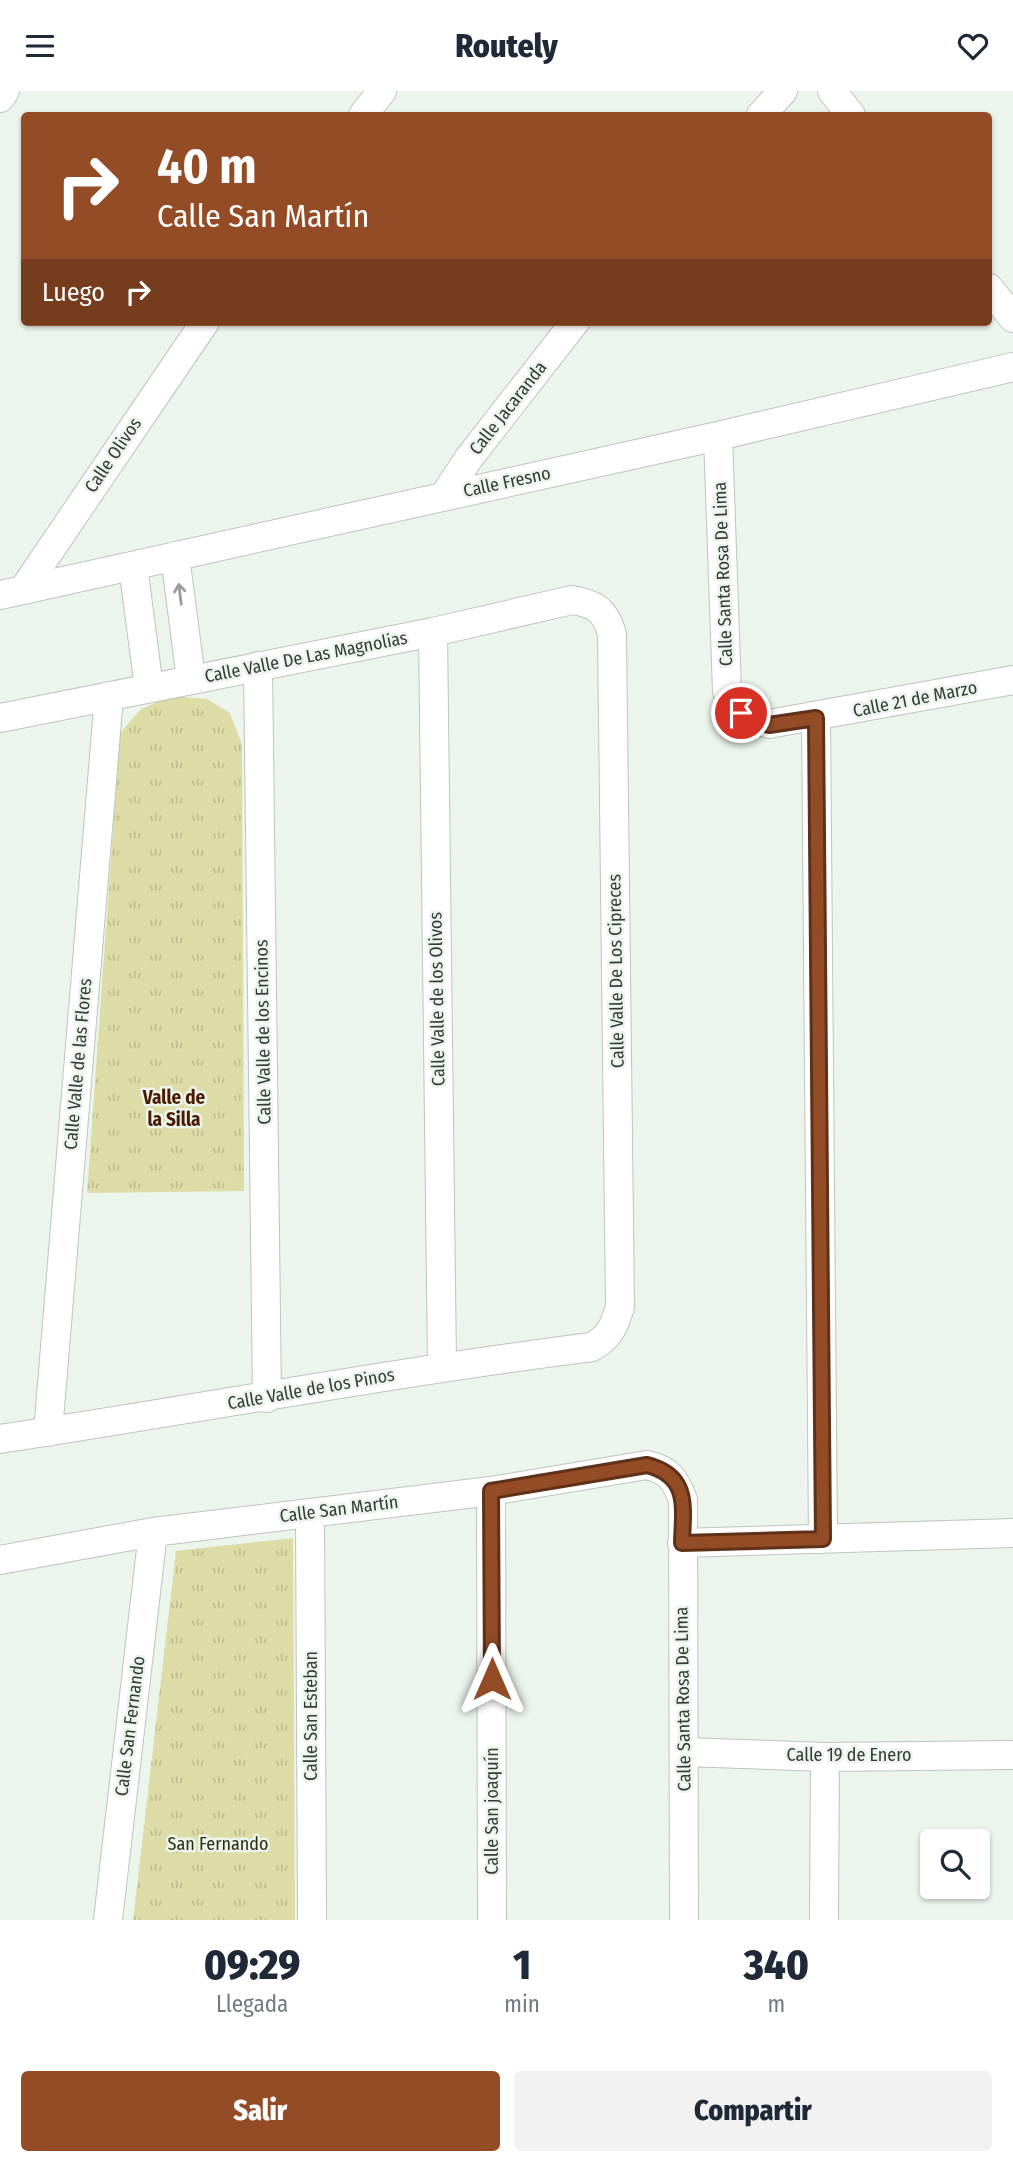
<!DOCTYPE html>
<html lang="es">
<meta charset="utf-8">
<style>
body{margin:0;font-family:"Fira Sans Condensed",sans-serif;background:#f2f2f3;color:#1f2937;height:100vh;display:flex;flex-direction:column;font-size:26px;white-space:nowrap}
*{box-sizing:border-box;margin:0}
p{font-size:23px;color:#747a83}
.icon{flex:none;width:38px;height:38px;fill:none;stroke:currentColor;stroke-width:2;stroke-linecap:round;stroke-linejoin:round}
.map{position:relative;height:1829px;overflow:hidden}
.sheet{display:flex;flex-direction:column;background:#fff;flex:1}
.sheet>*{flex:none}
.top-card{position:absolute;left:21px;top:21px;width:971px;height:214px;border-radius:7px;box-shadow:0 2px 5px #0004;background:#934c26;color:#fff;overflow:hidden}
.buttons{position:absolute;left:920px;top:1738px;display:grid;gap:14px}
.buttons a{display:grid;place-items:center;width:70px;height:70px;border-radius:7px;background:#fff;box-shadow:0 2px 5px #0004;font-size:35px}
.pin{position:absolute;display:grid;place-items:center;width:60px;height:60px;color:#fff;margin:-30px;border:4px solid #fff;border-radius:50%;box-shadow:0 2px 7px #0007}
.me{position:absolute;width:77px;margin:-38px;rotate:0deg;stroke-linejoin:round;filter:drop-shadow(0 0 5px #0008)}
.turn{display:flex;align-items:center;gap:24px;height:147px;padding:0 21px;font-size:32px}
.turn .icon{width:91px;height:91px;stroke-width:2.5}
.turn b{display:block;font-size:49px;line-height:60px}
.then{display:flex;align-items:center;height:66px;padding:0 21px;background:#0003;gap:14px;font-size:26px}
.eta{display:flex;justify-content:space-evenly;align-items:center;height:119px;text-align:center}
.eta b{font-size:42px;font-weight:800;line-height:49px}
.primary-button{display:flex;gap:14px;margin-top:auto;padding:14px 21px}
.primary-button a{flex:1;height:80px;border-radius:7px;background:#934c26;color:#fff;font-size:28px;font-weight:800;line-height:80px;text-align:center}
.primary-button a+a{background:#f2f2f3;color:#1f2937}
header{display:flex;justify-content:space-between;align-items:center;height:91px;padding:0 21px;background:#fff;font-size:32px;font-weight:800}
.map>svg:first-child{display:block}
.park{fill:url(#park-tufts)}
.lines{fill:none;stroke-linecap:round;stroke-linejoin:round}
.street-casing{stroke:#bcc6bc;stroke-width:30}
.street{stroke:#fff;stroke-width:28}
.oneway{stroke:#9b9d9c}
.route-casing{stroke:#603119;stroke-width:18}
.route{stroke:#934c26;stroke-width:12}
.labels{text-anchor:middle;stroke-width:5;stroke-linejoin:round;paint-order:stroke}
.street-label{font-size:18px;fill:#373b38;stroke:#ebf5ec}
.park-label{font-size:18px;fill:#2e2d11;stroke:#ebf5ec}
.neighbourhood-label{font-size:19px;font-weight:bold;fill:#491a00;stroke:#ebf5ec}
</style>
<header><svg class="icon" aria-label="menu" viewBox="0 0 24 24"><path d="M4 6h16M4 12h16M4 18h16"/></svg>Routely<svg class="icon" aria-label="heart" viewBox="0 0 24 24"><path d="M12 20l-8-8c-3-5 5-10 8-4 3-6 11-1 8 4z"/></svg></header>
<div class="map">
<svg width="1013" height="1829" viewBox="0 0 1013 1829">
<defs>
<pattern id="park-tufts" width="24" height="20" patternUnits="userSpaceOnUse" patternTransform="scale(1.75)"><rect width="24" height="20" fill="#dddca7"/><path d="M3 7l-1-3M5 7V3M7 7l1-3M15 17l-1-3M17 17v-4M19 17l1-3" fill="none" stroke="#bebe90"/></pattern>
</defs>
<rect width="100%" height="100%" fill="#ebf5ec"/>
<path class="park" d="M171,605l36,3 23,14 12,32 2,446 -157,2 33,-460 21,-24z
M293,1447l2,382h-162l43,-369z"/>
<g class="lines">
<defs>
<path id="street" d="M832,0l19,24
M0,7l5,-7
M363,24l19,-24
M761,24l22,-24
M989,197l24,30
M718,345l9,256 14,21 28,11 244,-44
M444,405l25,-38 106,-136
M175,465l16,123
M133,475l16,122
M23,499l182,-268
M0,504l718,-159 295,-69
M433,541l9,734
M258,575l9,732
M0,627l433,-86 139,-32c24,4 33,10 40,34l8,673c-6,19 -10,30 -28,40 -198,25 -395,62 -592,92
M816,627l7,821
M48,1341l61,-736
M491,1400l1,429
M310,1422l2,407
M682,1452l331,-10
M0,1469l153,-28 338,-41 156,-26c22,5 28,14 36,35l1,420
M684,1661l141,5 188,-2
M108,1829l45,-388
M824,1829l1,-163"/>
</defs>
<use href="#street" class="street-casing"/>
<use href="#street" class="street"/>
</g>
<defs><path id="oneway-shaft" d="M-6 0H5M1.5-3L5.5 0L1.5 3" fill="none" stroke-width="1.6" stroke-linecap="round" stroke-linejoin="round" transform="scale(1.75)"/></defs>
<use class="oneway" href="#oneway-shaft" transform="translate(180 503) rotate(-97)"/>
<g class="lines">
<defs>
<path id="route" d="M492,1588l-1,-188 156,-26c43,11 36,42 35,78l141,-4 -7,-821 -47,7 -28,-12"/>
</defs>
<use href="#route" class="route-casing"/>
<use href="#route" class="route"/>
</g>
<g class="labels">
<g class="street-label">
<text transform="translate(508 317) rotate(-52)" y="6">Calle Jacaranda</text>
<text transform="translate(113 364) rotate(-56)" y="6">Calle Olivos</text>
<text transform="translate(507 391) rotate(-12)" y="6">Calle Fresno</text>
<text transform="translate(723 483) rotate(-92)" y="6">Calle Santa Rosa De Lima</text>
<text transform="translate(306 566) rotate(-11)" y="6">Calle Valle De Las Magnolias</text>
<text transform="translate(915 608) rotate(-11)" y="6">Calle 21 de Marzo</text>
<text transform="translate(616 880) rotate(-91)" y="6">Calle Valle De Los Cipreces</text>
<text transform="translate(437 908) rotate(-91)" y="6">Calle Valle de los Olivos</text>
<text transform="translate(263 941) rotate(-91)" y="6">Calle Valle de los Encinos</text>
<text transform="translate(78 973) rotate(-85)" y="6">Calle Valle de las Flores</text>
<text transform="translate(311 1298) rotate(-10)" y="6">Calle Valle de los Pinos</text>
<text transform="translate(339 1418) rotate(-7)" y="6">Calle San Martín</text>
<text transform="translate(683 1608) rotate(-91)" y="6">Calle Santa Rosa De Lima</text>
<text transform="translate(311 1625) rotate(-90)" y="6">Calle San Esteban</text>
<text transform="translate(130 1635) rotate(-83)" y="6">Calle San Fernando</text>
<text x="849" y="1670">Calle 19 de Enero</text>
<text transform="translate(492 1720) rotate(-90)" y="6">Calle San joaquín</text>
</g>
<g class="park-label">
<text x="218" y="1759">San Fernando</text>
</g>
<g class="neighbourhood-label">
<text x="174" y="1013">Valle de<tspan x="174" dy="22">la Silla</tspan></text>
</g>
</g>
</svg>
<div class="buttons">
<a><svg class="icon" aria-label="search" viewBox="0 0 24 24"><circle cx="10" cy="10" r="6"/><path d="M15 15l6 6"/></svg></a>
</div>
<div class="pin" style="left:741px;top:622px;background:#d93025"><svg class="icon" aria-label="arrive" viewBox="0 0 24 24"><path d="M6 21V4h12l-3 4 3 4H6"/></svg></div>
<svg class="me" style="left:492px;top:1588px" viewBox="-20 -20 40 40"><path d="M0-17L14 15 0 8-14 15z" fill="#934c26" stroke="#fff" stroke-width="4"/></svg>
<div class="top-card">
<div class="turn"><svg class="icon" aria-label="right" viewBox="0 0 24 24"><path d="M7 20v-9h11M14 6l5 5-5 5"/></svg><div><b>40 m</b>Calle San Martín</div></div>
<div class="then">Luego<svg class="icon" aria-label="right" viewBox="0 0 24 24"><path d="M7 20v-9h11M14 6l5 5-5 5"/></svg></div>
</div>
</div>
<section class="sheet">
<div class="eta">
<div><b>09:29</b><p>Llegada</p></div>
<div><b>1</b><p>min</p></div>
<div><b>340</b><p>m</p></div>
</div>
<div class="primary-button"><a>Salir</a><a>Compartir</a></div>
</section>
